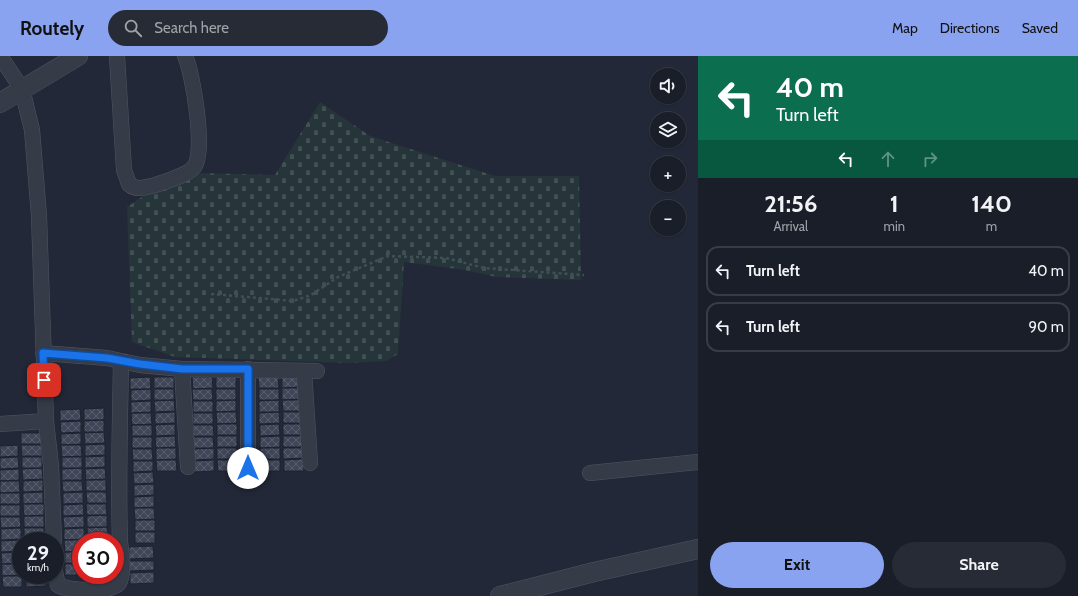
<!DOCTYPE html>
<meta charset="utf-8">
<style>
body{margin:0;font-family:Cabin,sans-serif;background:#272b35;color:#f1f3f6;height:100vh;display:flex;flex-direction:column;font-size:15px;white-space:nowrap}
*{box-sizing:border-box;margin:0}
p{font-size:13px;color:#9fa2a8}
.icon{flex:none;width:22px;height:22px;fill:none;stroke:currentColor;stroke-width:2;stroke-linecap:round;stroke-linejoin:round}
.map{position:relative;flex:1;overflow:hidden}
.details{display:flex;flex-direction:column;background:#1a1e29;width:380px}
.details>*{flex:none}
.guide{background:#0b6e4f;color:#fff;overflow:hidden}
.controls{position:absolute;left:650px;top:12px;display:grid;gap:8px}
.controls a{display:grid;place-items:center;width:36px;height:36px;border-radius:50%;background:#1a1e29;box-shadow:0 1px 3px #0004,0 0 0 1px #383c46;font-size:20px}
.speed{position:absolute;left:12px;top:476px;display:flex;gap:8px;font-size:20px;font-weight:700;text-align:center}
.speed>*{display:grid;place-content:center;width:52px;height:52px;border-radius:50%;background:#1a1e29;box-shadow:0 1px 3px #0004,0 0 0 1px #383c46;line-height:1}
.speed small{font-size:10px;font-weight:400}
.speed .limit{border:6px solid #d22;background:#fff;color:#111}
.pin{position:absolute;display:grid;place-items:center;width:34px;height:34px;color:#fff;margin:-17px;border-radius:8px;box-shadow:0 2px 6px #0006}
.me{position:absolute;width:44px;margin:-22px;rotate:0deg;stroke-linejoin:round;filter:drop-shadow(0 0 3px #0008)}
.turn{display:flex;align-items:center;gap:14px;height:84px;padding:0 12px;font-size:18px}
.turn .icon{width:52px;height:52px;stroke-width:2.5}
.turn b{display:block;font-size:28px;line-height:34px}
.lanes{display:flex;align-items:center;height:38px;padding:0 12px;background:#0003;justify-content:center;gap:20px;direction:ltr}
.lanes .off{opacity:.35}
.eta{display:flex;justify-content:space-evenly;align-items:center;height:68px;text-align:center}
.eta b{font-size:24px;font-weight:700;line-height:28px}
.button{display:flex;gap:8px;margin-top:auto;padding:8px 12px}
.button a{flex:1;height:46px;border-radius:24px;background:#8aa3f0;color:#111;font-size:16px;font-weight:700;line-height:46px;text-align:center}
.button a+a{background:#272b35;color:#f1f3f6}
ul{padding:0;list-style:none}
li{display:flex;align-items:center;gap:12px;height:50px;margin:0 8px 6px;padding:0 4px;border:2px solid #383c46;border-radius:12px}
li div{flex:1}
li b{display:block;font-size:15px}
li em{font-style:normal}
header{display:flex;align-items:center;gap:24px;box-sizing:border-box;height:56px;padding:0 20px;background:#8aa3f0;color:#111}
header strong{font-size:19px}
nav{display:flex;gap:22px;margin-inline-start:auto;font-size:14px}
.search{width:280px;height:36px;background:#272b35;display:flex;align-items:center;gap:10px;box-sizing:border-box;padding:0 14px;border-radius:22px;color:#9fa2a8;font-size:15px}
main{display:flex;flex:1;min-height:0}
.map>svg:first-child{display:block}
.cemetery{fill:url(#cemetery-stones)}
.building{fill:url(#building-cross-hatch);stroke:#1d222f}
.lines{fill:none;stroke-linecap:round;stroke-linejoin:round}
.minor-casing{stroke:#515563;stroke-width:16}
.tertiary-casing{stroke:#515563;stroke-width:20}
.path{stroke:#425056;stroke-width:2.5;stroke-dasharray:3 3;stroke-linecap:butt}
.minor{stroke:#363b48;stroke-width:15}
.tertiary{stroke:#363b48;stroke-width:19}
.route-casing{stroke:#114b97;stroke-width:10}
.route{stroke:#1a73e8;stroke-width:7}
</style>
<header>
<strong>Routely</strong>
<div class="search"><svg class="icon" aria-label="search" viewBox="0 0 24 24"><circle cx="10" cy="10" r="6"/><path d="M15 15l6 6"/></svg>Search here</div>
<nav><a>Map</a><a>Directions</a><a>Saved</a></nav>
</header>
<main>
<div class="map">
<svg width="698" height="540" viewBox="0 0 698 540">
<defs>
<pattern id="cemetery-stones" width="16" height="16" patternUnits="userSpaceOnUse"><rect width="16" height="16" fill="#253539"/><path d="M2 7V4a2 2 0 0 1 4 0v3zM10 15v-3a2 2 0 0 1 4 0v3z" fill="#425054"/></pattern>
<pattern id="building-cross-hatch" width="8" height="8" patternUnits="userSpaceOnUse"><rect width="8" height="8" fill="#3f4657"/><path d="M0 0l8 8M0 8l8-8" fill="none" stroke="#585e6e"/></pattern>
</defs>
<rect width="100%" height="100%" fill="#222837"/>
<path class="cemetery" d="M320,46l50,34 125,40h84l2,104 -85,-3 -31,-7 -61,-8 -6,92 -12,7 -37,2 -174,-6 -43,-15 -5,-135 33,-22 39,-12 76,2z"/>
<path class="building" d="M302,320v11l-20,1v-11z
M150,321l1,12h-21v-11z
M154,321h20v11h-20z
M192,321h20l1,11 -20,1z
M216,321h20v11h-20z
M258,321h20l1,11h-20z
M282,332h20v11l-20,1z
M151,333v11l-20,1v-11z
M154,333h20v11h-20z
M192,333h20l1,11h-20z
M216,333h20v11h-20z
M259,333h20v11h-20z
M174,344l1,11 -20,1 -1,-11z
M236,344v11l-20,1v-11z
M279,344v12h-20v-11z
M282,344h20l1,11h-20z
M151,345v11l-20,1v-11z
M193,345h20v11h-20z
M104,352v12h-20v-11z
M80,353l1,11 -21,1v-11z
M175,356v11l-20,1v-11z
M216,356h20l1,11 -20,1z
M279,356l1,11 -21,1v-11z
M283,356h20v11h-20z
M131,357h20l1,11 -20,1z
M193,357h20v11h-20z
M104,364v12h-20v-11z
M81,365v11l-20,1 -1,-11z
M175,368v11l-19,1 -1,-11z
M217,368h20v11h-20z
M279,368l1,11 -20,1v-11z
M283,368h20v11h-20z
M132,369h20v11h-20z
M193,369h20l1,11h-21z
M104,376l1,11 -20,1 -1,-11z
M21,377h20l1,11h-21z
M81,377v11l-20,1v-11z
M175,380l1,11 -20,1 -1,-11z
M217,380h20v11h-20z
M280,380v11l-20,1v-11z
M283,380h20v11h-20z
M132,381h20v11h-20z
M193,381h20l1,11h-20z
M105,388v11l-20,1v-11z
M18,389v11l-18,1v-11z
M21,389h20l1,11h-20z
M61,389h20l1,11 -20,1z
M156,392h20v11l-20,1z
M214,392v11l-20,1v-11z
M217,392h20v11h-20z
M260,392h20v11h-20z
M283,392h20l1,10 -21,1z
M132,393h20l1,11h-20z
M105,400v11l-20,1v-11z
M18,401l1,11 -19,1v-11z
M22,401h20v11h-20z
M62,401h20v11h-20z
M303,403l1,12h-20v-11z
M156,404h20l1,11h-20z
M214,404v11l-20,1v-11z
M217,404h20l1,11h-20z
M260,404h20v11h-20z
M133,405h20v10l-20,1z
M42,412l1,11 -20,1 -1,-11z
M82,412v12h-20v-11z
M105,412l1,11 -20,1 -1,-11z
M19,413v11l-19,1v-11z
M153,416l1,11 -20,1 -1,-11z
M43,424v11l-20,1v-11z
M86,424h20v11h-20z
M0,425h19l1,11 -20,1z
M62,425h20l1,10 -20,1z
M154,428v11l-20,1v-11z
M43,436v11l-20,1v-11z
M83,436v11l-20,1v-11z
M86,436h20l1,11h-20z
M0,437h20v11h-20z
M154,440v11l-20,1v-11z
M23,448h21v11l-20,1z
M83,448l1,11 -21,1v-11z
M86,448h20l1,11h-20z
M0,449h20v11h-20z
M134,452h20l1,11 -20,1z
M107,459v12h-20v-11z
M24,460h20v11h-20z
M84,460v11l-20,1 -1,-11z
M0,461h20l1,10 -20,1z
M135,464h20v11h-20z
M107,471l1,11 -20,1 -1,-11z
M21,472v11l-20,1v-11z
M24,472h20v11h-20z
M84,472v11l-20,1v-11z
M135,476h20v11h-20z
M21,484v11l-20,1v-11z
M64,484h20v1h-3v10l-16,1z
M153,490l1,12 -25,1v-12z
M21,496v11l-19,1 -1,-11z
M65,496h16v11h-16z
M129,505h25v9l-25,1z
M2,508h19v11l-19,1z
M65,508h16v11h-16z
M154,516v11l-24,1v-11z
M46,519v11l-20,1v-11z
M2,520h20v11h-19z"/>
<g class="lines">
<defs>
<path id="minor" d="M0,0l22,33 10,41 7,86 7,205 5,45 3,75
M117,0l7,114 5,14c7,7 17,3 26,1 9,-3 33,-10 39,-18 12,-14 -1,-94 -9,-111
M43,297l64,5 33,7 42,4 135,2
M182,313l6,98
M248,313v99
M304,315l6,92
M0,368l46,-3
M590,417l108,-11
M55,516l3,13c9,6 55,8 61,-2 6,-11 2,-30 1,-42 -2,-60 0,-120 1,-180"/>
<path id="tertiary" d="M0,47l78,-47
M500,540l94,-24 104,-23"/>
</defs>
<use href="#minor" class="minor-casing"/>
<use href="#tertiary" class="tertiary-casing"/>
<path class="path" d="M211,238l82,7 18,-6 27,-18 50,-21 58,2 38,10 100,7"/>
<use href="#minor" class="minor"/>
<use href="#tertiary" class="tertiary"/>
</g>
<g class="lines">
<defs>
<path id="route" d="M44,324l-1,-27 64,5 33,6 42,5h66v99"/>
</defs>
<use href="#route" class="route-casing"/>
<use href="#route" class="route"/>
</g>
</svg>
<div class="controls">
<a><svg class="icon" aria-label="sound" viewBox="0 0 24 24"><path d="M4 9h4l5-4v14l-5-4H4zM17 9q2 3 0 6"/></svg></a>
<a><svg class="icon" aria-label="layers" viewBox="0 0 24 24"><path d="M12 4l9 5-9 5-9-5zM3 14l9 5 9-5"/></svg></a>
<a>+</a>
<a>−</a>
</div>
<div class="speed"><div>29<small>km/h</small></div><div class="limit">30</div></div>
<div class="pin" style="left:44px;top:324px;background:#d93025"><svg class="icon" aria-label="arrive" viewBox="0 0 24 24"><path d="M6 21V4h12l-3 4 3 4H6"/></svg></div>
<svg class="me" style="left:248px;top:412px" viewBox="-20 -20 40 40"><circle r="19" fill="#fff"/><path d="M0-13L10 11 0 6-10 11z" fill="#1a73e8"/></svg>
</div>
<section class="details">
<div class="guide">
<div class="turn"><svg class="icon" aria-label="left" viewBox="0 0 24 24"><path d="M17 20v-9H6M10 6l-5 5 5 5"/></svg><div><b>40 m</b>Turn left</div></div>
<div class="lanes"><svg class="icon" aria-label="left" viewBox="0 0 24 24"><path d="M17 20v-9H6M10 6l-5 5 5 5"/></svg><svg class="icon off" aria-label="ahead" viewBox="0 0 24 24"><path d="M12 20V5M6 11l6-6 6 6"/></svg><svg class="icon off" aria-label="right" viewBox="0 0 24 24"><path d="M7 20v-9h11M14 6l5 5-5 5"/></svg></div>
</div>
<div class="eta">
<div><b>21:56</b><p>Arrival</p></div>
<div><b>1</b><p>min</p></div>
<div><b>140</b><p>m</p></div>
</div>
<ul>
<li><svg class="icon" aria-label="left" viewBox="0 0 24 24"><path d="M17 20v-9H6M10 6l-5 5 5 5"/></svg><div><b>Turn left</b></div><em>40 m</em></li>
<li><svg class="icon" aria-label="left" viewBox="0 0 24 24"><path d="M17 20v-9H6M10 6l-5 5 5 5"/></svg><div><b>Turn left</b></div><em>90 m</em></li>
</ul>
<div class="button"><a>Exit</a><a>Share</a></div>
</section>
</main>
